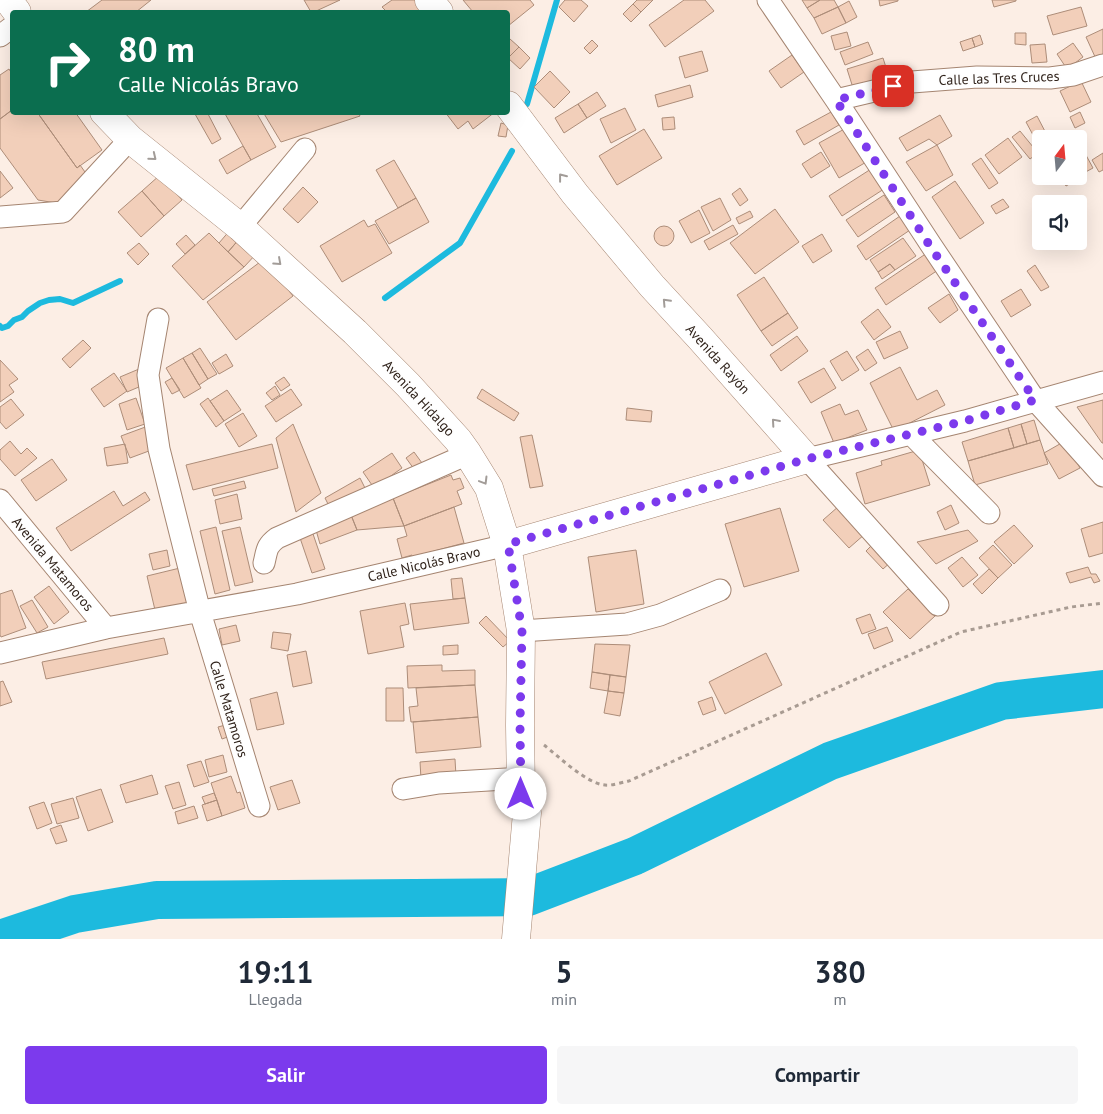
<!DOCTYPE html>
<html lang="es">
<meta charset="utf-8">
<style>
body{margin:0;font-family:"PT Sans",sans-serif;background:#f6f6f7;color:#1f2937;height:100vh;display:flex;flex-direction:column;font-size:19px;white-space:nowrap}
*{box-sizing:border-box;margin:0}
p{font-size:16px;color:#747a83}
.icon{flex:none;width:28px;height:28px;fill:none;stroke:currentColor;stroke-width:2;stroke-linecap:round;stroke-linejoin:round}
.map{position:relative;height:939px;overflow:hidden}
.details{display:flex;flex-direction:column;background:#fff;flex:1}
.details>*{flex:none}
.banner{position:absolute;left:10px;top:10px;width:500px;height:105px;border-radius:5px;box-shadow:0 5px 20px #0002;background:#0b6e4f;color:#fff;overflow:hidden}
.needle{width:32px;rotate:16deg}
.controls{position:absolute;left:1032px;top:130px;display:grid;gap:10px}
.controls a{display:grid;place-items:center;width:55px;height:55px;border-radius:5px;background:#fff;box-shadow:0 5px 20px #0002;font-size:25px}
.pin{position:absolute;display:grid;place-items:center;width:42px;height:42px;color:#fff;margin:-21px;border-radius:10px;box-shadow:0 2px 8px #0006}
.me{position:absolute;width:55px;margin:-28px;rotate:0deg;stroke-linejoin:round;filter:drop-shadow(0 0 4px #0008)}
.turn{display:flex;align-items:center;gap:18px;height:105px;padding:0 25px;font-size:22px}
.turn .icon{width:65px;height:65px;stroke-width:2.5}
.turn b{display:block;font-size:35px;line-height:42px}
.eta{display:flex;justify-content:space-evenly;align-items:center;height:85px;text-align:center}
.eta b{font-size:30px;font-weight:700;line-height:35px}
.cta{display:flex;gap:10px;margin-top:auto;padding:10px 25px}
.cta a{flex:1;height:58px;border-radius:5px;background:#7c3aed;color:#fff;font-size:20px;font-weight:700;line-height:58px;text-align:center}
.cta a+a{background:#f6f6f7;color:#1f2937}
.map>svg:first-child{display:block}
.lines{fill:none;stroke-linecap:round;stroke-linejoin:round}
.stream{stroke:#1dbade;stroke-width:6}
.river{stroke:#1dbade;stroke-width:38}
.building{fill:#f2cfba;stroke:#ad8d79}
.minor-casing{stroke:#a58571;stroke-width:23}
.major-casing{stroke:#a58571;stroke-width:29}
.path{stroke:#a89b92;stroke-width:3;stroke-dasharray:4 4;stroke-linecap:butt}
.minor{stroke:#fff;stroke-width:21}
.major{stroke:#fff;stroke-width:28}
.oneway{stroke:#a29c98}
.route{stroke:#7c3aed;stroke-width:9;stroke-dasharray:0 16.2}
.labels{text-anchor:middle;stroke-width:4;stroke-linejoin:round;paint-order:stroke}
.street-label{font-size:14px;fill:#30231b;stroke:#fefefe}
</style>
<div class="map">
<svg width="1103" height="939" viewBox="0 0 1103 939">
<rect width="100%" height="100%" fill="#fceee5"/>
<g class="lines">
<path class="stream" d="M527,104l30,-104
M385,298l75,-55 52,-92
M0,326l2,2 6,-2 6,-6 8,-3 6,-6 12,-8 9,-3 11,-1 13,4 47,-22"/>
<path class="river" d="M0,939l75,-25 82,-14 371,-3 107,-41 195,-95 171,-60 102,-12"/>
</g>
<path class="building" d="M102,0h49l-15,12h-50z
M304,0h36l-26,12h-3z
M392,0h28l8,12h-41l-5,-5z
M463,0h67l4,5 -26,21v-14h-35z
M565,0h16l7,6 -14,16 -15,-15z
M637,0h16l-12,12 -8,-8z
M684,0h21l9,11 -49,36 -16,-22z
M802,0h18l-13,8z
M820,0h14l4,7 -24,11 -7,-10z
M879,0h19v1l-18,5z
M992,0h24v1l-22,6z
M849,1l8,16 -11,6 -8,-16z
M633,4l8,8 -10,10 -8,-8z
M838,7l8,16 -24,11 -8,-16z
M1081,7l6,19 -34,9 -6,-19z
M1103,29v27l-7,3 -10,-22z
M847,32l4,14 -16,4 -4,-14z
M1015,33h11v12l-11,-1z
M980,35l3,9 -8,3 -3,-9z
M972,38l3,9 -12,4 -3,-9z
M510,39l9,8 -11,11v-16z
M592,40l6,6 -8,8 -6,-6z
M868,42l5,12 -28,11 -5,-13z
M1073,43l10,14 -16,12 -10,-15z
M1045,44l2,18 -15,1 -2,-18z
M519,47l11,11 -10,11 -12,-11z
M702,51l6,20 -23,7 -6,-21z
M792,55l12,17 -23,16 -12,-17z
M883,58l7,22 -36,11 -7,-22z
M9,69l3,5v3l-1,1 1,1v31l-12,9v-44z
M550,71l20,21 -16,16 -20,-21z
M1081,81l10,21 -21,10 -10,-21z
M690,85l3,12 -35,10 -3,-12z
M597,92l9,14 -19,12 -9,-14z
M578,104l9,14 -23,15 -9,-15z
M625,108l11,22 -25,13 -11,-24z
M12,110v2h25l40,56 3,-3 10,14 -34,24 -18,-3 -38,-52v-29z
M37,112h38l27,38 -25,18z
M197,112h10l14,27 -9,5 -17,-30z
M224,112h32l20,35 -25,13z
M263,112h95l2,4 -79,26z
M445,112h50l-22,17 -5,-8 -10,8z
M831,112l8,13 -35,20 -8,-14z
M1080,112l5,11 -10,5 -5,-11z
M940,115l12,21 -15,9 -8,-6 -22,12 -8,-13z
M1037,116l12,23h-8v8l-1,1 -14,-26z
M674,117l1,12 -12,1 -1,-12z
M501,123l7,2 -2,12 -8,-1z
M848,127l20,34 -29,17 -20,-35z
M644,129l18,29 -45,27 -18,-29z
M1020,131l18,22 -8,6 -18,-22z
M1008,138l14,19 -23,17 -14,-19z
M937,145l16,30 -27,16 -20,-29z
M243,146l8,14 -24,14 -8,-14z
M1081,146l12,22 -13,7 -1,-28z
M821,152l9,14 -19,12 -9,-14z
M1103,153v17l-4,2 -7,-12z
M981,158l17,25 -9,6 -17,-25z
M394,160l22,38 -18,10 -22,-38z
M871,169l13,20 -42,27 -13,-20z
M0,171l13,17 -13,10z
M160,175l22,25 -18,16 -22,-25z
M1060,176h17l1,3 -12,7z
M955,181l29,42 -24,16 -28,-42z
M303,187l15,15 -20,21 -15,-14z
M740,188l8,12 -8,6 -8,-12z
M142,191l22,25 -23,21 -23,-25z
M884,195l11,17 -37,25 -12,-17z
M416,198l13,24 -40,22 -14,-23z
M720,198l11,22 -18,11 -12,-24z
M1003,199l6,8 -13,7 -5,-8z
M775,209l24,33 -44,32 -25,-31z
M699,210l11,23 -19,10 -12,-22z
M750,211l3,6 -14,7 -3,-6z
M900,216l10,14 -44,30 -9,-14z
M364,220l4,7 7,-3 17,29 -50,29 -22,-36z
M733,225l5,9 -29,16 -5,-9z
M654 236a10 10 0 1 1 20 0a10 10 0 1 1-20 0Z
M231,229l9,9 -12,14 -9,-9z
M209,233l10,10 25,24 -41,33 -31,-34z
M822,234l10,17 -19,12 -11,-17z
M186,235l9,10 -10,9 -9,-10z
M240,238l17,15 -13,14 -16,-15z
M903,238l13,18 -21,14 -5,-6 -12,8 -8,-12z
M139,243l10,11 -11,11 -11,-12z
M927,253l11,17 -52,35 -11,-17z
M264,259l29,37 -57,44 -29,-38z
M890,264l5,6 -13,9 -4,-7z
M1035,265l14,22 -8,4 -14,-20z
M764,277l24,36 -27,18 -24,-36z
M1021,289l10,16 -20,12 -10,-16z
M949,294l9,16 -18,13 -12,-15z
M878,309l13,18 -17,13 -13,-18z
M788,313l10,15 -26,18 -11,-15z
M900,331l8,17 -24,11 -8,-17z
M797,336l11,15 -27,20 -11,-16z
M83,340l8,8 -21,20 -8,-9z
M200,348l17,26 -9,5 -16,-26z
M868,349l9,14 -12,8 -9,-14z
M847,351l12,19 -17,11 -12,-20z
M192,353l16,26 -9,6 -16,-27z
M226,354l7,12 -14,8 -7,-11z
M183,358l18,30 -17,10 -18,-30z
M0,360l18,19 -9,6 5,7 -14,10z
M900,367l17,33 20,-10 8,15 -51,26 -24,-48z
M824,368l12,20 -25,15 -13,-21z
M139,369l7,15 -19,8 -7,-15z
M114,373l13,18 -23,16 -13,-18z
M284,377l6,8 -9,6 -6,-8z
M172,378l8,12 -8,4 -7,-12z
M275,386l5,9 -8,5 -6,-7z
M291,389l11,16 -26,17 -11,-16z
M482,389l37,24 -5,8 -37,-23z
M227,390l14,20 -17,11 -14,-20z
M136,398l9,26 -18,6 -8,-26z
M208,398l16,23 -8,6 -16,-23z
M11,399l13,16 -18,14 -6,-7v-15z
M1103,400v43h-1l-25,-36z
M840,404l5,11 13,-5 9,20 -33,13 -13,-31z
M627,408l25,3 -1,11 -25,-2z
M243,413l14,23 -18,11 -14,-23z
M1034,420l6,20 -13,4 -6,-20z
M293,424l28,69 -25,19 -20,-74z
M1021,424l6,20 -13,4 -6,-20z
M148,426l9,22 -27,10 -9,-22z
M1008,428l6,20 -46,13 -6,-19z
M532,435l11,51 -13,2 -10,-51z
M1040,440l8,24 -73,21 -7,-24z
M10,441l11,13 6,-6 10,10 -22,18 -15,-17v-9z
M1065,441l15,27 -21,11 -15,-26z
M125,444l3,19 -21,3 -3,-18z
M272,444l6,24 -85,22 -7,-25z
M919,450l11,35 -65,19 -9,-31 26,-8 -1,-4z
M414,452l8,11 -8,6 -8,-11z
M392,453l10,15 -28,20 -11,-16z
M52,459l15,21 -31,21 -15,-21z
M451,475l2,5 7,-2 4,10 -7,3 5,13 -58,22 -11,-28z
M360,478l6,12 -35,20 -6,-12z
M244,481l2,7 -32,8 -2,-7z
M114,491l9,15 22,-14 5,8 -79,51 -15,-23z
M237,494l5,25 -22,5 -5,-24z
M393,498l11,28 -47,4 -6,-15z
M951,505l8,18 -14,7 -8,-18z
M839,506l26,28 -16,14 -26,-28z
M454,507l10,36 -52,14v-2l-10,3 -5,-19 10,-3 -3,-10z
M780,508l19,63 -55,16 -19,-63z
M351,515l6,15 -37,14 -4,-14z
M1103,522v31l-14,4 -8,-28z
M1014,525l19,21 -19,18 -20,-22z
M216,527l14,63 -15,4 -15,-63z
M240,527l13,55 -18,4 -13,-55z
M968,530l10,11 -42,23 -19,-22z
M312,531l13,38 -13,4 -13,-38z
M875,542l17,19 -9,8 -17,-18z
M993,545l19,20 -14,13 -19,-20z
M167,550l3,16 -17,4 -4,-16z
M636,550l8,54 -48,8 -8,-55z
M962,557l16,18 -15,12 -15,-19z
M1088,567l3,7h5l4,7 -6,2 -3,-6 -21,6 -4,-10z
M180,568l8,35 -33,7 -8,-34z
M989,569l9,9 -16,16 -9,-10z
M462,578l3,20 -12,1 -2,-20z
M49,586l20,26 -15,12 -20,-27z
M908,589l27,27 -25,23 -27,-27z
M12,590l14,38 -25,9 -1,-2v-41z
M465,598l4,25 -55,7 -4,-26z
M32,600l16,27 -11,6 -17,-27z
M405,603l4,21 -9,2 4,21 -36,7 -8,-43z
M870,614l6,15 -14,5 -6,-15z
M486,616l24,25 -7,6 -24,-24z
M236,625l4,16 -18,4 -3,-16z
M887,627l6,14 -19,8 -6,-15z
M273,632l18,2 -3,17 -17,-3z
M164,638l4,16 -122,25 -4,-17z
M595,644l35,1 -4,32 -34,-5z
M458,645v9l-15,1v-9z
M306,651l6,32 -19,4 -6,-32z
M766,653l16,32 -57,29 -16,-32z
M442,665v6l33,-1v15l-67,3 -1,-22z
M592,672l18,3 -2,16 -18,-3z
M610,675l16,2 -2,16 -16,-2z
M3,681l9,21 -12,4v-24z
M475,685l3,32 -67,5 -2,-15 9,-1 -2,-18z
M386,688h17l1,33h-18z
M608,691l16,2 -4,23 -16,-3z
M277,692l7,32 -27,6 -7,-31z
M712,697l4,13 -13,5 -5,-13z
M478,717l3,30 -65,6 -3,-31z
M229,724l4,11 -11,4 -4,-12z
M223,755l4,17 -18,5 -4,-17z
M455,759l1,17 -35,3 -1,-17z
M201,761l8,21 -15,5 -7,-22z
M152,775l6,19 -32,9 -6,-18z
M231,776l6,17 3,-1 5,16 -23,8 -11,-33z
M292,780l8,23 -22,7 -8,-23z
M179,782l7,23 -13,4 -8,-23z
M101,789l12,33 -25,9 -12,-34z
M214,793l3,7 -12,4 -3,-7z
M73,798l6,20 -22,6 -6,-20z
M217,800l5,16 -15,5 -5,-16z
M44,802l8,21 -15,6 -8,-22z
M194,806l4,12 -20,6 -3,-12z
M61,825l6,16 -11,3 -6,-15z"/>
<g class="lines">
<defs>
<path id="minor" d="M768,0l68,100 95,145 104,155 68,76
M0,36l12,-9
M836,100l76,-18 65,-5 73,1 23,-3 30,-10
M0,217l63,-5 67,-73
M240,227l65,-78
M158,319l-10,56 11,74 41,163 59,194
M912,435l77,78
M0,500l106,128
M264,563c3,-12 2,-17 13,-25l191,-84
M938,605l-131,-146 158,-38 138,-39
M521,631l106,-7 33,-9 60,-25
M0,653l106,-25 191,-34 210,-49
M403,789l36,-6 82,-5"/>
<path id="major" d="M8,0l9,12
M429,0l10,12
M104,112l26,27 110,88 115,105 53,53 50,55 10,14 21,34 18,57 14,86 -1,94 1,69 6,19 -11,126
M507,545l300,-86 -107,-121 -48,-52 -77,-92 -67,-89"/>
</defs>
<use href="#minor" class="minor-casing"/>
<use href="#major" class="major-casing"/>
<path class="path" d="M544,745c14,11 43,39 61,40 7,1 17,-3 24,-4l332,-149 110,-25 32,-4"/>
<use href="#minor" class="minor"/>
<use href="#major" class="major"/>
</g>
<defs><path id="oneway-chevron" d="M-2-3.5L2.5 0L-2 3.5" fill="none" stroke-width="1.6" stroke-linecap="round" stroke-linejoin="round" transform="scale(1.25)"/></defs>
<g class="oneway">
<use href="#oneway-chevron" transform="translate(153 157) rotate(39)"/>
<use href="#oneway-chevron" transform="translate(562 177) rotate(-128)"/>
<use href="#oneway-chevron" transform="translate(278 262) rotate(42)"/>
<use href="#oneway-chevron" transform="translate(666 302) rotate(-133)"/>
<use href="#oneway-chevron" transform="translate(775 422) rotate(-131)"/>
<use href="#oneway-chevron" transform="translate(484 481) rotate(59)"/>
</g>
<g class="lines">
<path class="route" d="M521,794l-1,-69 2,-94 -14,-87 299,-85 158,-38 70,-21 -105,-154 -94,-146 57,-14"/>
</g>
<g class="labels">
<g class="street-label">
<text transform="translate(999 78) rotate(-2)" y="5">Calle las Tres Cruces</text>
<text transform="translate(718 359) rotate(48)" y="5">Avenida Rayón</text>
<text transform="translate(419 398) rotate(47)" y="5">Avenida Hidalgo</text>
<text transform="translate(53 564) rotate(50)" y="5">Avenida Matamoros</text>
<text transform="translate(424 564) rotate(-13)" y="5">Calle Nicolás Bravo</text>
<text transform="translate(229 709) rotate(73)" y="5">Calle Matamoros</text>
</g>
</g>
</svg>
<div class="controls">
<a><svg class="needle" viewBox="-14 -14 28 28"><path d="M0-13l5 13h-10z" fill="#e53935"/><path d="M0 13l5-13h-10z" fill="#747a83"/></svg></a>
<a><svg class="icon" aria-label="sound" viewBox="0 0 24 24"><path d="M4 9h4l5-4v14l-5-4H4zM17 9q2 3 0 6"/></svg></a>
</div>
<div class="pin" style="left:893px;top:86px;background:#d93025"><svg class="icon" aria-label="arrive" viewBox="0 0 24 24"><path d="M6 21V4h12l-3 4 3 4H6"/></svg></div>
<svg class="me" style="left:521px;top:794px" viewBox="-20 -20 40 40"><circle r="19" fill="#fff"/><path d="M0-13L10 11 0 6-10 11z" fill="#7c3aed"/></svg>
<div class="banner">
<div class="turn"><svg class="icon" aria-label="right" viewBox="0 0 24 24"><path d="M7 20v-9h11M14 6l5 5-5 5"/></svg><div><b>80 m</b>Calle Nicolás Bravo</div></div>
</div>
</div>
<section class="details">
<div class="eta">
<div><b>19:11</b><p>Llegada</p></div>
<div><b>5</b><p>min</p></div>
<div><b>380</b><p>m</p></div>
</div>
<div class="cta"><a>Salir</a><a>Compartir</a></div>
</section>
